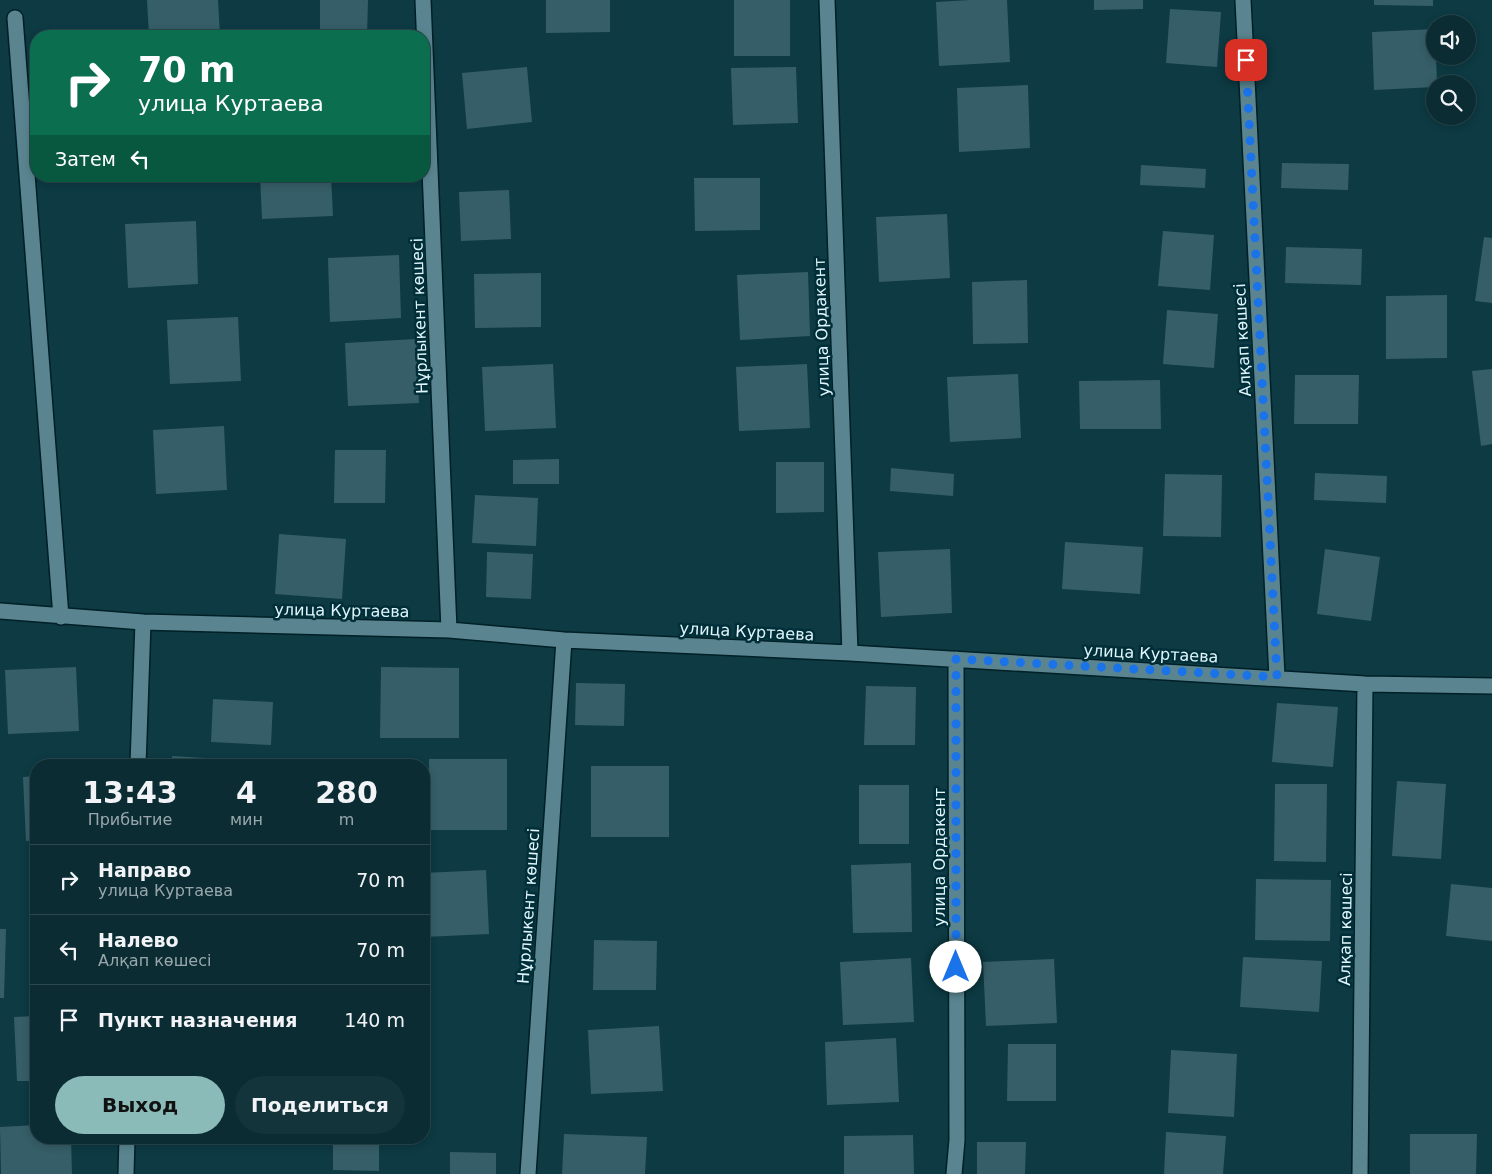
<!DOCTYPE html>
<html lang="ru">
<meta charset="utf-8">
<style>
body{margin:0;font-family:"DejaVu Sans",sans-serif;background:#13343a;color:#f1f3f6;height:100vh;display:flex;flex-direction:column;font-size:19px;white-space:nowrap}
*{box-sizing:border-box;margin:0}
p{font-size:16px;color:#99a7ac}
.icon{flex:none;width:28px;height:28px;fill:none;stroke:currentColor;stroke-width:2;stroke-linecap:round;stroke-linejoin:round}
.map{position:relative;flex:1;overflow:hidden}
.details{position:absolute;left:30px;top:759px;width:400px;height:385px;display:flex;flex-direction:column;background:#0a2c32;border-radius:20px;box-shadow:0 2px 8px #0003,0 0 0 1px #2a484d}
.details>*{flex:none}
.banner{position:absolute;left:30px;top:30px;width:400px;height:152px;border-radius:20px;box-shadow:0 2px 8px #0003,0 0 0 1px #2a484d;background:#0b6e4f;color:#fff;overflow:hidden}
.buttons{position:absolute;left:1426px;top:15px;display:grid;gap:10px}
.buttons a{display:grid;place-items:center;width:50px;height:50px;border-radius:50%;background:#0a2c32;box-shadow:0 2px 8px #0003,0 0 0 1px #2a484d;font-size:25px}
.pin{position:absolute;display:grid;place-items:center;width:42px;height:42px;color:#fff;margin:-21px;border-radius:10px;box-shadow:0 2px 8px #0006}
.me{position:absolute;width:55px;margin:-28px;rotate:0deg;stroke-linejoin:round;filter:drop-shadow(0 0 4px #0008)}
.turn{display:flex;align-items:center;gap:18px;height:105px;padding:0 25px;font-size:22px}
.turn .icon{width:65px;height:65px;stroke-width:2.5}
.turn b{display:block;font-size:35px;line-height:42px}
.then{display:flex;align-items:center;height:48px;padding:0 25px;background:#0003;gap:10px;font-size:19px}
.eta{display:flex;justify-content:space-evenly;align-items:center;height:85px;text-align:center}
.eta b{font-size:30px;font-weight:700;line-height:35px}
.cta{display:flex;gap:10px;margin-top:auto;padding:10px 25px}
.cta a{flex:1;height:58px;border-radius:30px;background:#8bbbb9;color:#111;font-size:20px;font-weight:700;line-height:58px;text-align:center}
.cta a+a{background:#13343a;color:#f1f3f6}
ul{padding:0;list-style:none}
li{display:flex;align-items:center;gap:15px;height:70px;padding:0 25px;border-top:1px solid #2a484d}
li div{flex:1}
li b{display:block;font-size:19px}
li em{font-style:normal}
.map>svg:first-child{display:block}
.building{fill:#365e68}
.lines{fill:none;stroke-linecap:round;stroke-linejoin:round}
.street-casing{stroke:#002027;stroke-width:18}
.street{stroke:#5a8590;stroke-width:15}
.route{stroke:#1a73e8;stroke-width:9;stroke-dasharray:0 16.2}
.labels{text-anchor:middle;stroke-width:5;stroke-linejoin:round;paint-order:stroke}
.street-label{font-size:16px;fill:#e0f6fc;stroke:#002f39}
</style>
<div class="map">
<svg width="1492" height="1174" viewBox="0 0 1492 1174">
<rect width="100%" height="100%" fill="#0d3a43"/>
<path class="building" d="M147,0h71l2,36h-71z
M320,0h48l-1,36h-47z
M546,0h64v32l-64,1z
M734,0h56v56h-56z
M970,0h37l3,62 -71,4 -3,-64z
M1094,0h49v9l-49,1z
M1374,0h59v6l-59,-1z
M1170,9l51,3 -4,55 -51,-4z
M1435,29l2,55h-2v3l-61,3 -2,-58z
M527,67l5,55 -65,7 -5,-56z
M796,67l2,56 -65,2 -2,-57z
M1028,85l2,63 -71,4 -2,-64z
M1282,163l67,1 -1,26 -67,-2z
M1141,165l65,4 -1,19 -65,-3z
M260,176h71l2,40 -71,3z
M694,178h66v52l-65,1z
M509,190l2,49 -50,2 -2,-49z
M947,214l3,64 -71,4 -3,-65z
M196,221l2,63 -70,4 -3,-64z
M1163,231l51,4 -4,55 -52,-4z
M1484,237l8,1v65l-17,-2z
M1286,247l76,2 -1,36 -76,-2z
M399,255l2,63 -71,4 -2,-64z
M808,272l2,64 -70,4 -3,-65z
M541,273v54l-66,1 -1,-54z
M1027,280l1,63 -55,1 -1,-62z
M1447,295v63l-61,1v-63z
M1167,310l51,4 -4,54 -51,-4z
M238,317l3,64 -71,3 -3,-64z
M416,339l3,64 -71,3 -3,-63z
M553,364l3,64 -71,3 -3,-64z
M807,364l3,64 -71,3 -3,-64z
M1492,369v75l-11,2 -9,-75z
M1018,374l3,64 -71,4 -3,-65z
M1295,375h64l-1,49h-64z
M1160,380l1,49h-81l-1,-48z
M224,426l3,64 -71,4 -3,-64z
M335,450h51l-1,53h-51z
M559,459v25h-46v-24z
M776,462h48v50l-48,1z
M891,468l63,6 -1,22 -63,-5z
M1315,473l72,3 -1,27 -72,-3z
M1165,474l57,1 -1,62 -58,-1z
M475,495l63,3 -2,48 -64,-3z
M279,534l67,5 -4,60 -67,-5z
M1065,542l78,5 -3,47 -78,-5z
M950,549l2,64 -71,4 -3,-65z
M1325,549l55,8 -9,64 -54,-7z
M487,552l46,2 -2,45 -45,-2z
M76,667l3,64 -71,3 -3,-64z
M381,667l78,1v70h-79z
M576,683l49,1 -1,42 -49,-1z
M866,686l50,1 -1,58h-51z
M213,699l60,3 -2,43 -60,-3z
M1277,703l61,4 -5,60 -61,-5z
M172,756l50,3v6h-50z
M429,759h78v71h-79z
M591,766h78v71h-78z
M36,776v64l-10,1 -3,-64z
M1397,781l49,3 -5,75 -49,-3z
M1275,784h52l-1,78 -52,-1z
M859,785h50v59h-50z
M911,863l1,69 -59,1 -2,-68z
M486,870l3,64 -65,3v-64z
M1256,879l75,1 -1,61 -75,-1z
M1451,884l41,4v53l-46,-5z
M0,929h6l-2,69h-4z
M594,940l63,1 -1,49h-63z
M1243,957l79,4 -3,51 -79,-5z
M911,958l3,64 -71,3 -3,-63z
M1054,959l3,64 -71,3 -3,-64z
M36,1016v65h-19l-3,-64z
M659,1026l4,65 -72,3 -3,-64z
M896,1038l3,64 -72,3 -2,-63z
M1008,1044h48v57h-49z
M1171,1050l66,4 -3,63 -66,-4z
M36,1125v13h35l1,36h-71l-1,-47z
M1166,1132l60,4 -3,38h-59z
M564,1134l83,3 -2,37h-83z
M1410,1134h67l-1,40h-66z
M913,1135l1,39h-70v-38z
M333,1138h46v33l-46,-1z
M977,1142h49l-1,32h-48z
M450,1152l46,1v21h-46z"/>
<g class="lines">
<defs>
<path id="street" d="M423,0l26,630
M827,0l23,653
M1243,0l34,677
M15,18l46,599
M0,611l143,11 306,8 115,10 286,13 515,31 127,2
M138,765l5,-143
M126,1174l1,-36
M528,1174l36,-534
M954,1174l3,-34 -1,-481
M1360,1174l5,-490"/>
</defs>
<use href="#street" class="street-casing"/>
<use href="#street" class="street"/>
</g>
<g class="lines">
<path class="route" d="M956,967v-308l321,18 -31,-617"/>
</g>
<g class="labels">
<g class="street-label">
<text transform="translate(419 316) rotate(-92)" y="6">Нұрлыкент көшесі</text>
<text transform="translate(821 327) rotate(-92)" y="6">улица Ордакент</text>
<text transform="translate(1242 340) rotate(-93)" y="6">Алқап көшесі</text>
<text transform="translate(342 610) rotate(1)" y="6">улица Куртаева</text>
<text transform="translate(747 631) rotate(3)" y="6">улица Куртаева</text>
<text transform="translate(1151 653) rotate(3)" y="6">улица Куртаева</text>
<text transform="translate(939 857) rotate(-90)" y="6">улица Ордакент</text>
<text transform="translate(528 906) rotate(-86)" y="6">Нұрлыкент көшесі</text>
<text transform="translate(1345 929) rotate(-89)" y="6">Алқап көшесі</text>
</g>
</g>
</svg>
<div class="buttons">
<a><svg class="icon" aria-label="sound" viewBox="0 0 24 24"><path d="M4 9h4l5-4v14l-5-4H4zM17 9q2 3 0 6"/></svg></a>
<a><svg class="icon" aria-label="search" viewBox="0 0 24 24"><circle cx="10" cy="10" r="6"/><path d="M15 15l6 6"/></svg></a>
</div>
<div class="pin" style="left:1246px;top:60px;background:#d93025"><svg class="icon" aria-label="arrive" viewBox="0 0 24 24"><path d="M6 21V4h12l-3 4 3 4H6"/></svg></div>
<svg class="me" style="left:956px;top:967px" viewBox="-20 -20 40 40"><circle r="19" fill="#fff"/><path d="M0-13L10 11 0 6-10 11z" fill="#1a73e8"/></svg>
<div class="banner">
<div class="turn"><svg class="icon" aria-label="right" viewBox="0 0 24 24"><path d="M7 20v-9h11M14 6l5 5-5 5"/></svg><div><b>70 m</b>улица Куртаева</div></div>
<div class="then">Затем<svg class="icon" aria-label="left" viewBox="0 0 24 24"><path d="M17 20v-9H6M10 6l-5 5 5 5"/></svg></div>
</div>
<section class="details">
<div class="eta">
<div><b>13:43</b><p>Прибытие</p></div>
<div><b>4</b><p>мин</p></div>
<div><b>280</b><p>m</p></div>
</div>
<ul>
<li><svg class="icon" aria-label="right" viewBox="0 0 24 24"><path d="M7 20v-9h11M14 6l5 5-5 5"/></svg><div><b>Направо</b><p>улица Куртаева</p></div><em>70 m</em></li>
<li><svg class="icon" aria-label="left" viewBox="0 0 24 24"><path d="M17 20v-9H6M10 6l-5 5 5 5"/></svg><div><b>Налево</b><p>Алқап көшесі</p></div><em>70 m</em></li>
<li><svg class="icon" aria-label="arrive" viewBox="0 0 24 24"><path d="M6 21V4h12l-3 4 3 4H6"/></svg><div><b>Пункт назначения</b></div><em>140 m</em></li>
</ul>
<div class="cta"><a>Выход</a><a>Поделиться</a></div>
</section>
</div>
